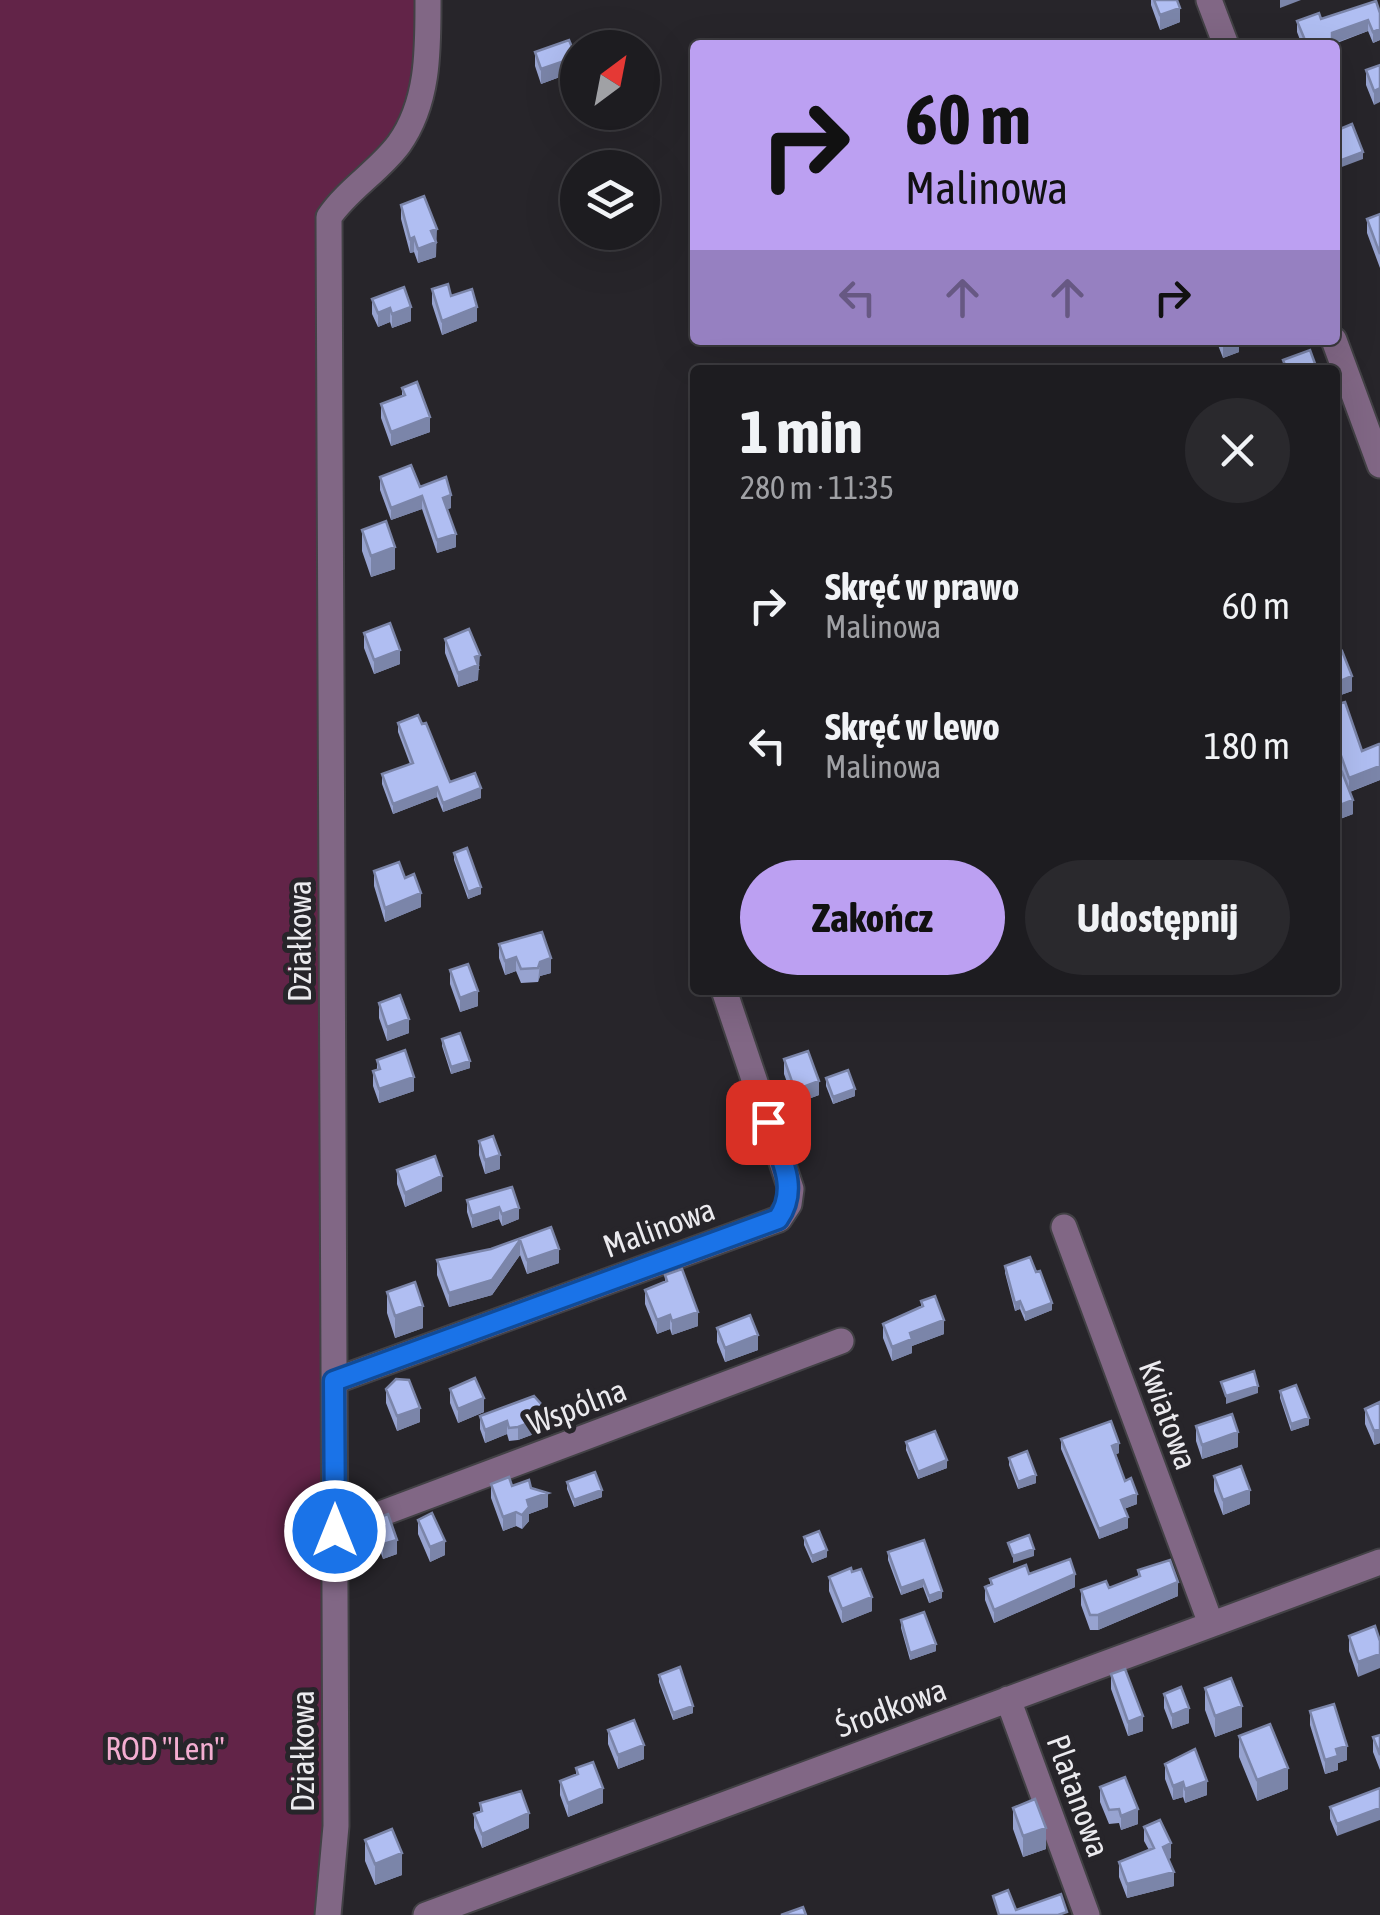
<!DOCTYPE html>
<html lang="pl">
<meta charset="utf-8">
<style>
body{margin:0;font-family:"Asap Condensed",sans-serif;background:#2a292d;color:#f1f3f6;height:100vh;display:flex;flex-direction:column;font-size:38px;white-space:nowrap}
*{box-sizing:border-box;margin:0}
p{font-size:32px;color:#a0a1a5}
.icon{flex:none;width:55px;height:55px;fill:none;stroke:currentColor;stroke-width:2;stroke-linecap:round;stroke-linejoin:round}
.map{position:relative;flex:1;overflow:hidden}
.panel{position:absolute;left:690px;top:365px;width:650px;height:630px;display:flex;flex-direction:column;background:#1d1c20;border-radius:10px;box-shadow:0 10px 40px #0002,0 0 0 2px #3b3a3e}
.panel>*{flex:none}
.top-card{position:absolute;left:690px;top:40px;width:650px;height:305px;border-radius:10px;box-shadow:0 10px 40px #0002,0 0 0 2px #3b3a3e;background:#bca0f2;color:#111;overflow:hidden}
.needle{width:65px;rotate:32deg}
.tools{position:absolute;left:560px;top:30px;display:grid;gap:20px}
.tools a{display:grid;place-items:center;width:100px;height:100px;border-radius:50%;background:#1d1c20;box-shadow:0 10px 40px #0002,0 0 0 2px #3b3a3e;font-size:50px}
.pin{position:absolute;display:grid;place-items:center;width:85px;height:85px;color:#fff;margin:-42px;border-radius:20px;box-shadow:0 5px 15px #0006}
.me{position:absolute;width:110px;margin:-55px;rotate:0deg;stroke-linejoin:round;filter:drop-shadow(0 0 8px #0008)}
.turn{display:flex;align-items:center;gap:35px;height:210px;padding:0 50px;font-size:45px}
.turn .icon{width:130px;height:130px;stroke-width:2.5}
.turn b{display:block;font-size:70px;line-height:85px}
.lanes{display:flex;align-items:center;height:95px;padding:0 50px;background:#0003;justify-content:center;gap:50px;direction:ltr}
.lanes .off{opacity:.35}
.round{display:grid;place-items:center;flex:none;width:105px;height:105px;border-radius:52px;background:#2a292d}
.summary{display:flex;align-items:center;justify-content:space-between;height:170px;padding:0 50px}
h1{font-size:60px;font-weight:700;line-height:75px}
.primary-button{display:flex;gap:20px;margin-top:auto;padding:20px 50px}
.primary-button a{flex:1;height:115px;border-radius:60px;background:#bca0f2;color:#111;font-size:40px;font-weight:700;line-height:115px;text-align:center}
.primary-button a+a{background:#2a292d;color:#f1f3f6}
ul{padding:0;list-style:none}
li{display:flex;align-items:center;gap:30px;height:140px;padding:0 50px}
li div{flex:1}
li b{display:block;font-size:38px}
li em{font-style:normal}
.map>svg:first-child{display:block}
.green{fill:#622448}
.lines{fill:none;stroke-linecap:round;stroke-linejoin:round}
.minor-casing{stroke:#424145;stroke-width:29}
.minor{stroke:#816785;stroke-width:25}
.wall{fill:#97a3d0}
.shaded-wall{fill:#7b85a9}
.building{fill:#b0bef2;stroke:#7b85a9;stroke-width:2.5}
.route-casing{stroke:#114b97;stroke-width:25}
.route{stroke:#1a73e8;stroke-width:18}
.labels{text-anchor:middle;stroke-width:10;stroke-linejoin:round;paint-order:stroke}
.street-label{font-size:32px;fill:#ebeaee;stroke:#27252a}
.park-label{font-size:32px;fill:#f3add1;stroke:#27252a}
</style>
<div class="map">
<svg width="1380" height="1915" viewBox="0 0 1380 1915">
<rect width="100%" height="100%" fill="#27252a"/>
<path class="green" d="M0,0h415v12l8,5 -17,101 -79,86 2,1646 -9,65h-320z"/>
<g class="lines">
<defs>
<path id="minor" d="M1209,0l17,45
M1334,340l46,125
M1064,1227l147,397
M334,1381l445,-162 10,-15 2,-15 -67,-199
M335,1531l506,-190
M1008,1699l79,216
M328,1915l8,-89 -7,-1609c19,-28 50,-46 70,-73 30,-42 29,-95 29,-144
M426,1915l954,-353"/>
</defs>
<use href="#minor" class="minor-casing"/>
<use href="#minor" class="minor"/>
</g>
<path class="wall" d="M1151,0h26l3,22 -20,8 -9,-25z
M1380,13v27l-7,3 -5,-12 -36,14h-30l-5,-13v-11z
M535,52l41,19 -35,13 -6,-18z
M1380,65l-6,40 -8,-20v-15z
M401,205l36,38 -1,1v13l-18,6 -4,-11 -4,1 -9,-34z
M1380,214v54l-13,-35v-14z
M432,289l19,7 26,25 -35,14 -10,-31z
M372,299l39,22 -19,7 -2,-6 -12,5 -6,-13z
M1216,340h23v12l-16,6z
M402,388l28,44 -39,14 -10,-28v-14l21,-8z
M380,477l40,10 31,21 -4,1 9,38 -19,6 -15,-44 -31,11 -11,-30z
M362,530l33,39 -24,8 -9,-26z
M364,633l36,31 -26,10 -10,-26z
M445,639l35,31h-2v10l-20,7 -13,-34z
M1335,654l17,37 -14,5 -3,-8z
M1335,705l27,46 18,-6v35l-30,12 3,22 -13,5 -5,-13v-31l7,-3 -7,-19z
M398,723l52,59 31,16 -38,14 -6,-15 -44,17 -11,-30v-10l28,-10 -12,-32z
M454,853l27,41 -13,5 -14,-39z
M374,871l31,7 16,29 -36,15 -11,-36z
M499,944l52,29 -11,3 -2,6 -17,1 -5,-12 -11,4 -6,-17z
M450,970l28,36 -18,6 -10,-28z
M379,1003l30,30 -22,8 -8,-23z
M442,1039l28,29 -19,6 -9,-28z
M784,1059l35,36 -24,9 -11,-30z
M377,1060l37,31 -35,12 -6,-17v-15l4,-1z
M826,1078l29,18 -22,8 -7,-18z
M479,1141l21,28 -15,5 -6,-19z
M397,1170l45,21 -37,16 -8,-23z
M512,1187l7,32 -17,7 -3,-7 -27,9 -5,-16v-12z
M551,1227l8,36 -32,11 -7,-19 -28,40 -43,12 -12,-32v-15l54,-11z
M1005,1266l31,6 16,38 -27,11 -5,-12 -5,2 -10,-38z
M665,1275l33,51 -26,9 -2,-6 -13,5 -12,-30v-14l20,-8z
M387,1292l36,36 -28,10 -8,-25z
M921,1301l23,33 -32,12v7l-20,8 -9,-23v-14l38,-17z
M717,1328l41,22 -33,12 -8,-20z
M386,1389l34,33 -23,9 -11,-28z
M450,1389l34,23 -26,11 -8,-20z
M1280,1391l29,34 -18,6 -11,-33z
M1380,1402v41l-6,2 -9,-21v-15z
M542,1405v26l-24,9 -9,1 -2,-7 -22,9 -5,-14v-13z
M1196,1426l42,21 -36,12 -6,-18z
M1061,1439l58,14 -3,1 9,27 12,23 -13,5 4,19 -29,11 -38,-90z
M906,1442l41,26 -29,11 -12,-29z
M1009,1458l27,25 -18,6 -9,-24z
M1214,1476l36,28 -27,11 -9,-24z
M567,1482l35,15 -28,10 -7,-18z
M491,1484l40,4 17,19 -19,7v7l-7,8 -6,-3 -13,5 -12,-33z
M374,1519l23,35 -14,5 -9,-25z
M418,1520l27,35 -15,7 -12,-28z
M804,1537l23,20 -15,6 -8,-18z
M888,1552l54,46 -13,5 -6,-16 -22,8 -13,-35z
M1138,1570l40,26 -80,34h-8l-9,-25v-15l28,-2 29,-11z
M829,1577l43,34 -30,12 -13,-32z
M990,1579l85,8 -81,36 -9,-23v-13l5,-2z
M901,1620l35,31 -26,9 -9,-32z
M1375,1626l-17,51 -9,-26v-15z
M1111,1674l32,57 -15,5 -17,-47z
M659,1675l34,38 -20,7 -14,-38z
M1205,1688l37,39 -27,10 -10,-27z
M1164,1694l25,29 -17,6 -8,-21z
M1310,1711l37,49 -9,3v7l-13,4 -15,-49z
M608,1730l36,29 -26,10 -10,-25z
M1380,1735v35l-7,-18v-15z
M1239,1736l49,53 -31,12 -18,-44z
M1165,1764l42,31 -22,8 -2,-6 -10,3 -8,-21z
M576,1768l27,35 -35,14 -8,-22v-14l16,-6z
M1100,1787l38,37 -17,6 -2,-7 -10,1 -9,-22z
M1380,1788l-43,48 -7,-17v-12z
M480,1803l49,25 -47,20 -8,-20v-14l6,-2z
M1013,1808l33,41 -23,8 -10,-28z
M1144,1827l27,31 -3,1 6,27 -47,12 -8,-21v-15l30,-12 -5,-9z
M365,1840l37,35 -27,10 -10,-24z"/>
<path class="shaded-wall" d="M1280,0h21l-21,8z
M1180,8v14l-20,8v-15z
M1368,20v11l-36,13v-11z
M1380,29v11l-7,3v-11z
M576,57v14l-35,13v-15z
M1380,88v14l-6,3v-14z
M1363,152v7l-24,9v-7z
M437,229l-1,28 -18,6v-14l13,-18z
M414,237v15l-4,1v-14z
M411,307v14l-19,7v-14z
M477,307v14l-35,14v-14z
M390,308v14l-12,5v-14z
M1234,340h5v12l-16,6v-14z
M430,417v15l-39,14v-14z
M451,495v13l-8,3v-13z
M422,496v13l-31,11v-12z
M456,534v13l-19,6v-13z
M395,547v22l-24,8v-21z
M400,650v14l-26,10v-14z
M480,655l-2,25 -20,7v-14l17,-16z
M1352,676v15l-14,5v-14z
M1380,766v14l-31,12v-14z
M437,787v10l-44,17v-10z
M481,788v10l-38,14v-9z
M1353,800v14l-13,5v-14z
M481,887v7l-13,5v-7z
M421,893v14l-36,15v-14z
M516,957v14l-11,4v-14z
M551,958v15l-11,3 -2,6 2,-20z
M478,991v15l-18,6v-14z
M409,1019v14l-22,8v-14z
M470,1061v7l-19,6v-7z
M414,1077v14l-35,12v-14z
M819,1081v14l-24,9v-14z
M855,1089v7l-22,8v-7z
M500,1155v14l-15,5v-14z
M442,1176v15l-37,16v-14z
M499,1207v12l-27,9v-12z
M519,1208v11l-17,7v-12z
M520,1240v15l-28,40 -43,12v-14z
M559,1249v14l-32,11v-14z
M1020,1301v8l-5,2v-8z
M1052,1303v7l-27,11v-8z
M423,1306v22l-28,10v-22z
M698,1312v14l-26,9v-14z
M670,1315v14l-13,5v-14z
M944,1320v14l-32,12v7l-20,8v-14l18,-14z
M758,1335v15l-33,12v-14z
M1258,1386v7l-32,11v-8z
M484,1398v14l-26,11v-14z
M420,1408v14l-23,9v-15z
M542,1418v13l-24,9v-13z
M1309,1418v7l-18,6v-7z
M507,1421v13l-22,9v-13z
M1380,1429v14l-6,2v-14z
M1238,1432v15l-36,12v-14z
M1119,1443v10l-7,3v-10z
M947,1460v8l-29,11v-7z
M1036,1475v8l-18,6v-7z
M602,1490v7l-28,10v-7z
M1250,1490v14l-27,11v-15z
M548,1493v14l-19,7v7l-7,8v-14l5,-15z
M1137,1494v10l-16,6v-10z
M516,1512v14l-13,5v-14z
M1128,1517v11l-29,11v-10z
M397,1540v14l-14,5v-15z
M445,1541v14l-15,7v-15z
M1034,1549v7l-21,7v-7z
M827,1550v7l-15,6v-7z
M1075,1574v13l-81,36v-13z
M923,1580v7l-22,8v-7z
M1178,1582v14l-80,34v-15z
M942,1591v7l-13,5v-7z
M872,1597v14l-30,12v-14z
M936,1644v7l-26,9v-7z
M1380,1654v14l-22,9v-15z
M693,1706v7l-20,7v-7z
M1242,1706v21l-27,10v-21z
M1189,1708v15l-17,6v-14z
M1143,1716v15l-15,5v-14z
M644,1745v14l-26,10v-14z
M1347,1746v14l-9,3v7l-13,4v-14l11,-11z
M1288,1768v21l-31,12v-21z
M1207,1781v14l-22,8v-14z
M1183,1782v15l-10,3v-14z
M603,1788v15l-35,14v-14z
M1380,1808v12l-43,16v-12z
M1138,1809v15l-17,6v-14z
M529,1813v15l-47,20v-14z
M1046,1828v21l-23,8v-21z
M1171,1843v15l-8,3v-14z
M402,1853v22l-27,10v-21z
M1174,1872v14l-47,12v-14z"/>
<path class="building" d="M1154,0h23l3,8 -20,7z
M1376,1l4,12v16l-7,3 -5,-12 -36,13v12h-25l-10,-24 22,-8 2,6z
M569,40l7,17 -35,12 -6,-17z
M1380,65v23l-6,3 -8,-21z
M1352,124l11,28 -24,9 -4,-10v-20z
M424,196l13,33 -6,2 5,11 -18,7 -4,-12 -4,2 -9,-34z
M1380,214v40l-13,-35z
M448,284l3,12 21,-7 5,18 -35,14 -10,-32z
M404,287l7,20 -19,7 -2,-6 -12,5 -6,-14z
M1310,350l7,19 -30,1 -4,-10z
M417,382l13,35 -39,15 -10,-28 24,-9 -3,-7z
M411,465l9,22 26,-10 5,18 -8,3 13,36 -19,6 -15,-44 -31,12 -11,-31z
M386,521l9,26 -24,9 -9,-26z
M390,623l10,27 -26,10 -10,-27z
M469,629l11,26 -5,2 3,8 -20,8 -13,-34z
M1342,651l10,25 -14,6 -3,-8v-20z
M1345,702l17,49 17,-7 1,1v21l-31,12 -14,-39v-34z
M418,715l4,9 4,-1 24,59 25,-9 6,15 -38,15 -6,-16 -44,17 -11,-30 31,-11 -15,-40z
M1342,772l11,28 -13,5 -5,-13v-17z
M467,848l14,39 -13,5 -14,-39z
M399,862l6,16 9,-4 7,19 -36,15 -11,-37z
M542,932l9,26 -11,4 -2,6 -17,1 -5,-12 -11,4 -6,-17z
M468,964l10,27 -18,7 -10,-28z
M400,995l9,24 -22,8 -8,-24z
M460,1033l10,28 -19,6 -9,-28z
M405,1050l9,27 -35,12 -6,-18 7,-2 -3,-9z
M808,1051l11,30 -24,9 -11,-31z
M848,1070l7,19 -22,8 -7,-19z
M493,1136l7,19 -15,5 -6,-19z
M435,1156l7,20 -37,17 -8,-23z
M512,1187l7,21 -17,6 -3,-7 -27,9 -5,-16z
M551,1227l8,22 -32,11 -7,-20 -28,40 -43,13 -12,-33 54,-11z
M1030,1257l6,15 4,-1 12,32 -27,10 -5,-12 -5,2 -10,-37z
M682,1269l16,43 -26,9 -2,-6 -13,5 -12,-30 22,-9 -2,-6z
M415,1282l8,24 -28,10 -8,-24z
M935,1296l9,24 -34,13 2,6 -20,8 -9,-23 40,-18 -2,-5z
M750,1315l8,20 -33,13 -8,-20z
M1254,1371l4,15 -32,10 -5,-14z
M475,1378l9,20 -26,11 -8,-20z
M396,1379l13,1 11,28 -23,8 -11,-27z
M1296,1385l13,33 -18,6 -11,-33z
M534,1396l8,9v13l-24,9 -9,1 -2,-7 -22,9 -5,-14z
M1380,1402v27l-6,2 -9,-22z
M1232,1414l6,18 -36,13 -6,-19z
M1111,1421l8,22 -7,3 13,35 6,-3 6,16 -16,6 7,17 -29,12 -38,-90z
M935,1431l12,29 -29,12 -12,-30z
M1027,1451l9,24 -18,7 -9,-24z
M1241,1466l9,24 -27,10 -9,-24z
M595,1472l7,18 -28,10 -7,-18z
M509,1477l3,9 17,-6 2,8 17,5 -21,7 2,7 -7,8 -6,-3 -13,5 -12,-33z
M432,1513l13,28 -15,6 -12,-27z
M388,1514l9,26 -14,4 -9,-25z
M819,1531l8,19 -15,6 -8,-19z
M1029,1535l5,14 -21,7 -5,-13z
M924,1540l18,51 -13,5 -6,-16 -22,8 -13,-36z
M1070,1559l5,15 -81,36 -9,-23 7,-3 -2,-5 36,-14 3,9z
M1170,1560l8,22 -80,33h-8l-9,-25 25,-9 3,7 31,-12 -2,-6z
M851,1568l1,4 9,-3 11,28 -30,12 -13,-32z
M924,1612l12,32 -26,9 -9,-33z
M1375,1626l5,15v13l-22,8 -9,-26z
M680,1667l13,39 -20,7 -14,-38z
M1125,1669l18,47 -15,6 -17,-48z
M1231,1678l11,28 -27,10 -10,-28z
M1181,1687l8,21 -17,7 -8,-21z
M1334,1704l13,42 -11,3 2,7 -13,4 -15,-49z
M634,1720l10,25 -26,10 -10,-25z
M1270,1724l18,44 -31,12 -18,-44z
M1380,1735v20l-7,-18z
M1195,1749l12,32 -22,8 -2,-7 -10,4 -8,-22z
M593,1762l10,26 -35,15 -8,-22 18,-7 -2,-6z
M1125,1777l13,32 -17,7 -2,-7 -10,1 -9,-23z
M1380,1788v20l-43,16 -7,-17z
M521,1791l8,22 -47,21 -8,-20 8,-3 -2,-8z
M1035,1799l11,29 -23,8 -10,-28z
M1160,1820l11,23 -8,4 11,25 -47,12 -8,-22 35,-14 -10,-21z
M392,1829l10,24 -27,11 -10,-24z
M1008,1890l8,20 45,-16 6,18 -9,3h-59l-6,-19z
M803,1907l3,8h-25z"/>
<g class="lines">
<defs>
<path id="route" d="M335,1531l-1,-150 444,-162c22,-31 2,-63 -10,-97"/>
</defs>
<use href="#route" class="route-casing"/>
<use href="#route" class="route"/>
</g>
<g class="labels">
<g class="street-label">
<text transform="translate(300 941) rotate(-90)" y="11">Działkowa</text>
<text transform="translate(659 1228) rotate(-20)" y="11">Malinowa</text>
<text transform="translate(577 1407) rotate(-21)" y="11">Wspólna</text>
<text transform="translate(1168 1415) rotate(70)" y="11">Kwiatowa</text>
<text transform="translate(891 1708) rotate(-20)" y="11">Środkowa</text>
<text transform="translate(303 1751) rotate(-90)" y="11">Działkowa</text>
<text transform="translate(1078 1796) rotate(70)" y="11">Platanowa</text>
</g>
<g class="park-label">
<text x="165" y="1760">ROD "Len"</text>
</g>
</g>
</svg>
<div class="tools">
<a><svg class="needle" viewBox="-14 -14 28 28"><path d="M0-13l5 13h-10z" fill="#e53935"/><path d="M0 13l5-13h-10z" fill="#a0a1a5"/></svg></a>
<a><svg class="icon" aria-label="layers" viewBox="0 0 24 24"><path d="M12 4l9 5-9 5-9-5zM3 14l9 5 9-5"/></svg></a>
</div>
<div class="pin" style="left:768px;top:1122px;background:#d93025"><svg class="icon" aria-label="arrive" viewBox="0 0 24 24"><path d="M6 21V4h12l-3 4 3 4H6"/></svg></div>
<svg class="me" style="left:335px;top:1531px" viewBox="-20 -20 40 40"><circle r="17" fill="#1a73e8" stroke="#fff" stroke-width="3"/><path d="M0-11L8 9 0 5-8 9z" fill="#fff"/></svg>
<div class="top-card">
<div class="turn"><svg class="icon" aria-label="right" viewBox="0 0 24 24"><path d="M7 20v-9h11M14 6l5 5-5 5"/></svg><div><b>60 m</b>Malinowa</div></div>
<div class="lanes"><svg class="icon off" aria-label="left" viewBox="0 0 24 24"><path d="M17 20v-9H6M10 6l-5 5 5 5"/></svg><svg class="icon off" aria-label="ahead" viewBox="0 0 24 24"><path d="M12 20V5M6 11l6-6 6 6"/></svg><svg class="icon off" aria-label="ahead" viewBox="0 0 24 24"><path d="M12 20V5M6 11l6-6 6 6"/></svg><svg class="icon" aria-label="right" viewBox="0 0 24 24"><path d="M7 20v-9h11M14 6l5 5-5 5"/></svg></div>
</div>
<section class="panel">
<div class="summary"><div><h1>1 min</h1><p>280 m · 11:35</p></div><a class="round"><svg class="icon" aria-label="close" viewBox="0 0 24 24"><path d="M6 6l12 12M18 6L6 18"/></svg></a></div>
<ul>
<li><svg class="icon" aria-label="right" viewBox="0 0 24 24"><path d="M7 20v-9h11M14 6l5 5-5 5"/></svg><div><b>Skręć w prawo</b><p>Malinowa</p></div><em>60 m</em></li>
<li><svg class="icon" aria-label="left" viewBox="0 0 24 24"><path d="M17 20v-9H6M10 6l-5 5 5 5"/></svg><div><b>Skręć w lewo</b><p>Malinowa</p></div><em>180 m</em></li>
</ul>
<div class="primary-button"><a>Zakończ</a><a>Udostępnij</a></div>
</section>
</div>
